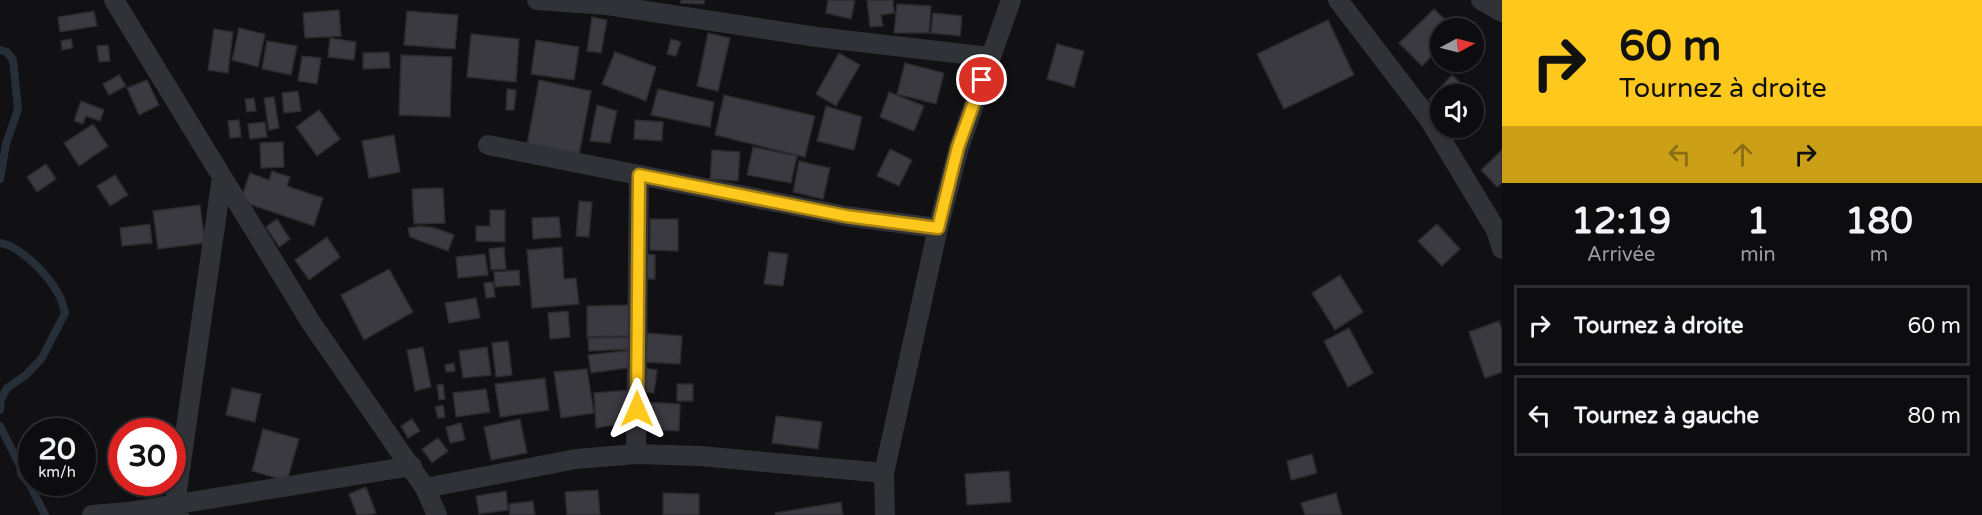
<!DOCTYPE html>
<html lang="fr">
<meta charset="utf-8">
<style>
body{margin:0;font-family:"Varela Round",sans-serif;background:#1b1a1c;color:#f1f3f6;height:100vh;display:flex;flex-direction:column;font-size:22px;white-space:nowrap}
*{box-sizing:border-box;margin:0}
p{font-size:20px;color:#9a9b9e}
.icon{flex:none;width:33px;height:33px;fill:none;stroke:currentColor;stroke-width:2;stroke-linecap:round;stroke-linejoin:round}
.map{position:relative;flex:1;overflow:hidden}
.drawer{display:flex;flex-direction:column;background:#0d0c0e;width:480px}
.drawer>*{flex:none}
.guide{background:#ffc81c;color:#111;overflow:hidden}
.needle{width:39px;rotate:83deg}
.fabs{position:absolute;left:1430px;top:18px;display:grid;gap:12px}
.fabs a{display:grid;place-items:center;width:54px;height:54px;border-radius:50%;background:#0d0c0e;box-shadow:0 2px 4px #0004,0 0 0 2px #2d2c2e;font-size:30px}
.speed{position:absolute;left:18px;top:418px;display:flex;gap:12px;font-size:30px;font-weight:700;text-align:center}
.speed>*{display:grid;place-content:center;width:78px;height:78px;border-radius:50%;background:#0d0c0e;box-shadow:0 2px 4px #0004,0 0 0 2px #2d2c2e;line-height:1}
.speed small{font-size:15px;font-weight:400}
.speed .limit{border:9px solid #d22;background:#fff;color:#111}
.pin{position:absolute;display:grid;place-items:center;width:51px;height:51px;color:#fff;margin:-26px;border:3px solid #fff;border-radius:50%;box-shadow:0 2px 6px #0007}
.me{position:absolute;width:66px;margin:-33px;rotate:0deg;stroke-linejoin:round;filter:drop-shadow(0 0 4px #0008)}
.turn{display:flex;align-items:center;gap:21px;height:126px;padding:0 18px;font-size:27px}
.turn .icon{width:78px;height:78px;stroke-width:2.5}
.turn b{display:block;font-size:42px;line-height:51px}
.lanes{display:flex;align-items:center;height:57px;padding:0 18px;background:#0003;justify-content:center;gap:30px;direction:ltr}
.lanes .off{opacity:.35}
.eta{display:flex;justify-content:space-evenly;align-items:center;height:102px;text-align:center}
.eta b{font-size:36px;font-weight:700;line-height:42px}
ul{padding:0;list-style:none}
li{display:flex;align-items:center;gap:18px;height:81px;margin:0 12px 9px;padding:0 6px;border:3px solid #2d2c2e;border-radius:0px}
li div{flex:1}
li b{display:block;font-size:22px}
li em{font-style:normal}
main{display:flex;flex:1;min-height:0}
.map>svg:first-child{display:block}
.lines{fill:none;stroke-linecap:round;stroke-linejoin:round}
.stream{stroke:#262e37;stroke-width:8}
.building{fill:#3a3a40;stroke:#2b2a2e;stroke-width:1.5}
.street{stroke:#313138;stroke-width:20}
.route-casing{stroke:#a68212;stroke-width:15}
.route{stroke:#ffc81c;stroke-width:10}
</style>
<main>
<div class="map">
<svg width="1502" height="515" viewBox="0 0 1502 515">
<rect width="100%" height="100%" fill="#111012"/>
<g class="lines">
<path class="stream" d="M0,50l7,2 6,8 5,49 -12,35 -6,35
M0,243c21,3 49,33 59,52 3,5 4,12 6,18l-23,45 -16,17 -19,13 -6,11 -1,11
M0,426l20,40 1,8 9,11 15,30"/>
</g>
<path class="building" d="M681,0h23v4l-23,-1z
M828,0h27l-4,19 -25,-6z
M867,0h26l1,13 -13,2 2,11 -13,1z
M897,4l34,2 -2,27h-35z
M1434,9l20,19h-14v20l-18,18 -23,-23z
M339,10l2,26 -36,2 -2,-25z
M94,11l3,15 -37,6 -2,-15z
M407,11l51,4 -3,34 -51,-4z
M933,13l29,3 -2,20 -29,-3z
M592,17l15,3 -6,33 -14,-2z
M1328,20l26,55 -70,34 -27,-55z
M239,28l26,6 -7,33 -26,-7z
M214,29l19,3 -5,41 -20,-3z
M708,33l22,5 -12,53 -21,-5z
M471,34l48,5 -3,43 -49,-5z
M330,38l26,4 -2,18 -26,-3z
M71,39l2,9 -11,2 -1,-9z
M671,39l10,3 -5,14 -9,-2z
M536,40l43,7 -5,33 -43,-6z
M267,41l30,5 -6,29 -29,-6z
M1057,44l27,7 -10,36 -27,-8z
M108,45l2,16 -11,1 -2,-16z
M389,52l1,16 -27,1v-16z
M615,52l41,15 -10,34 -44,-17z
M839,53l21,12 -24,41 -20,-12z
M401,55l51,2 -2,60 -51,-2z
M302,56l19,2 -4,26 -19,-3z
M905,63l39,10 -8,31 -39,-10z
M119,75l7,11 -17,9 -6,-11z
M1452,75l20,19h-32v17l-11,-11z
M147,80l12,25 -20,10 -12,-27z
M539,80l52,11 -12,64 -52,-10z
M507,89l9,1 -2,20h-8z
M658,89l56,13 -4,25 -59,-12z
M298,91l3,20 -17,2 -2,-20z
M889,92l35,14 -10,25 -34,-14z
M724,95l91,21 -10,41 -90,-22z
M1473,95l7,7 -7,7z
M274,97l5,31 -10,2 -5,-32z
M254,98l2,13 -9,1 -2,-13z
M81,101l23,9 -4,11 -14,-5 -3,8 -9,-3z
M597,105l20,6 -7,32 -20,-2z
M826,106l36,11 -8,33 -37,-9z
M319,110l21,29 -23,17 -21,-29z
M239,120l2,17 -11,1 -2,-17z
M635,120l28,2 -1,19 -28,-2z
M265,122l2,15 -17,2 -2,-15z
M93,124l15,22 -29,20 -15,-23z
M394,135l6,37 -31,6 -7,-37z
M283,142l1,25 -23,1 -1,-25z
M753,147l44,9 -6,27 -44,-8z
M890,149l22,11 -13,26 -22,-10z
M712,150l28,2 -2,29 -28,-2z
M1502,150v33l-5,4 -16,-17z
M799,161l31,7 -7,31 -30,-7z
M46,164l10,15 -19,13 -10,-15z
M272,171l18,6 -3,9 36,12 -9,28 -74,-25 10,-28 19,7z
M115,175l13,20 -18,11 -13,-20z
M443,188l2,35 -31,1 -2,-35z
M579,201l13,1 -3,35 -13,-1z
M200,205l5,38 -47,6 -5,-38z
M490,210h15v32l-29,-1v-15h14z
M559,217l2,20 -28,2 -1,-21z
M277,219l13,20 -11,8 -13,-20z
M650,219h28v32l-28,-1z
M150,224l2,19 -30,3 -2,-18z
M1437,224l23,25 -18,17 -24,-25z
M420,226l15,2 19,7 -6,16 -38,-14 -2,-9z
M327,237l13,20 -31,23 -14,-20z
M504,247l2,22 -15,1 -2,-21z
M562,247l2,32 12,-1 3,26 -47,4 -5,-58z
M769,252l19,2 -5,32 -19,-2z
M485,254l3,21 -30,3 -2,-21z
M646,254l9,1v24h-9z
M389,269l24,43 -49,28 -23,-45z
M519,270l1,15 -25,2 -1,-15z
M1340,275l23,37 -28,18 -23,-37z
M493,282l2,15 -9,1 -2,-15z
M476,298l4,20 -31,5 -4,-20z
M633,305l1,31 -47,1v-31z
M568,311l2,26 -20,2 -2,-26z
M1499,321l3,9v42l-17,6 -16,-46z
M1349,328l24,45 -25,14 -24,-46z
M647,333l35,3 -2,28 -35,-2z
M632,337l1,12 -44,2 -1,-13z
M508,341l4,34 -16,2 -4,-34z
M423,347l8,40 -16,4 -8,-41z
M487,347l4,28 -28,3 -4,-27z
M634,350v17l-43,6 -3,-18z
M454,363l1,8 -9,1 -1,-7z
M645,368l12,2 -3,23 -12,-1z
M587,369l7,44 -33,5 -7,-46z
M545,378l4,32 -49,7 -5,-33z
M443,384l2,15 -6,1 -2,-15z
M677,384h16v17h-16z
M232,388l29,6 -6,28 -29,-7z
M486,389l4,23 -34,5 -3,-24z
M631,390l3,32 -38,6 -2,-35z
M641,402l39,2 -1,27 -39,-2z
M443,405l2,12 -7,1 -3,-11z
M776,416l46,6 -4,27 -46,-6z
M412,419l8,12 -12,7 -7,-12z
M520,419l7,34 -36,7 -7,-33z
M461,423l4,17 -15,3 -4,-16z
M263,429l36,10 -12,42 -35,-10z
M438,438l10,13 -16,12 -10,-14z
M1312,454l5,19 -26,7 -4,-19z
M1009,471l2,31 -44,3 -2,-31z
M366,487l10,26 -6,2h-13l-8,-21z
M598,490l2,25h-33l-2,-23z
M506,491l2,19 -29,4 -3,-18z
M663,493l36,1v21h-36z
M1336,493l6,22h-37l-4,-12z
M533,501l2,14h-25l-1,-11z
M841,502l2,13h-67l-1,-2z"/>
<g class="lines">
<path class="street" d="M114,0l196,321 115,167 151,-29 60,-5 64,2 184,17
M537,0l70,5 210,32 173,20
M1338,0l91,119 67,111 6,19
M1481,0l21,12
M488,145l358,71 92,12
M636,454l3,-279
M425,488l12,27
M92,515l36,-3 284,-46
M179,515l-4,-11 47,-327
M885,515l-1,-42 54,-245 21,-81 52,-147"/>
</g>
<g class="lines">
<defs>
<path id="route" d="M637,409l2,-234 207,41 92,12 20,-81 24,-67"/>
</defs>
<use href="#route" class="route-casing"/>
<use href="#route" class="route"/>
</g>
</svg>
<div class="fabs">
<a><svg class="needle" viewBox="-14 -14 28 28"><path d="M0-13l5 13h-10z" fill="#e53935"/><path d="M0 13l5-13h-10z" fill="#9a9b9e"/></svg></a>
<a><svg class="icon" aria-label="sound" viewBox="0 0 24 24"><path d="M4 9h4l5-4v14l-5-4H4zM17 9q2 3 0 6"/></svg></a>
</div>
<div class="speed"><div>20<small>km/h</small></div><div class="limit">30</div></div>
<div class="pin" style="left:982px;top:80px;background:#d93025"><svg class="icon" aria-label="arrive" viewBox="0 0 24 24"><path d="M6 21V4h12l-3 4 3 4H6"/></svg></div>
<svg class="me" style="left:637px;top:409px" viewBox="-20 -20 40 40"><path d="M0-17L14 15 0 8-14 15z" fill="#ffc81c" stroke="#fff" stroke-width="4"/></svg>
</div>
<section class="drawer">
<div class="guide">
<div class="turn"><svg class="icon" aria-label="right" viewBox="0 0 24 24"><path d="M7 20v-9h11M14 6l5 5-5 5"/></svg><div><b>60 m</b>Tournez à droite</div></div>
<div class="lanes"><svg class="icon off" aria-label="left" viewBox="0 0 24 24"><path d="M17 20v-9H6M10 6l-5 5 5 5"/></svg><svg class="icon off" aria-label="ahead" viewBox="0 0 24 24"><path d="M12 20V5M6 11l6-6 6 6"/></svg><svg class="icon" aria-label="right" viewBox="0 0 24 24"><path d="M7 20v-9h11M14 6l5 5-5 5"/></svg></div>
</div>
<div class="eta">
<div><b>12:19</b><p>Arrivée</p></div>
<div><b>1</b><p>min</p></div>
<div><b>180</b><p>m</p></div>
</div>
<ul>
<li><svg class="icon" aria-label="right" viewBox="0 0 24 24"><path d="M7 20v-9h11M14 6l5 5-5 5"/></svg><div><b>Tournez à droite</b></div><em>60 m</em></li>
<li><svg class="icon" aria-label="left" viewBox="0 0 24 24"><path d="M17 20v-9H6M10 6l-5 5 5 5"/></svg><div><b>Tournez à gauche</b></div><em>80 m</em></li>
</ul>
</section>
</main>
